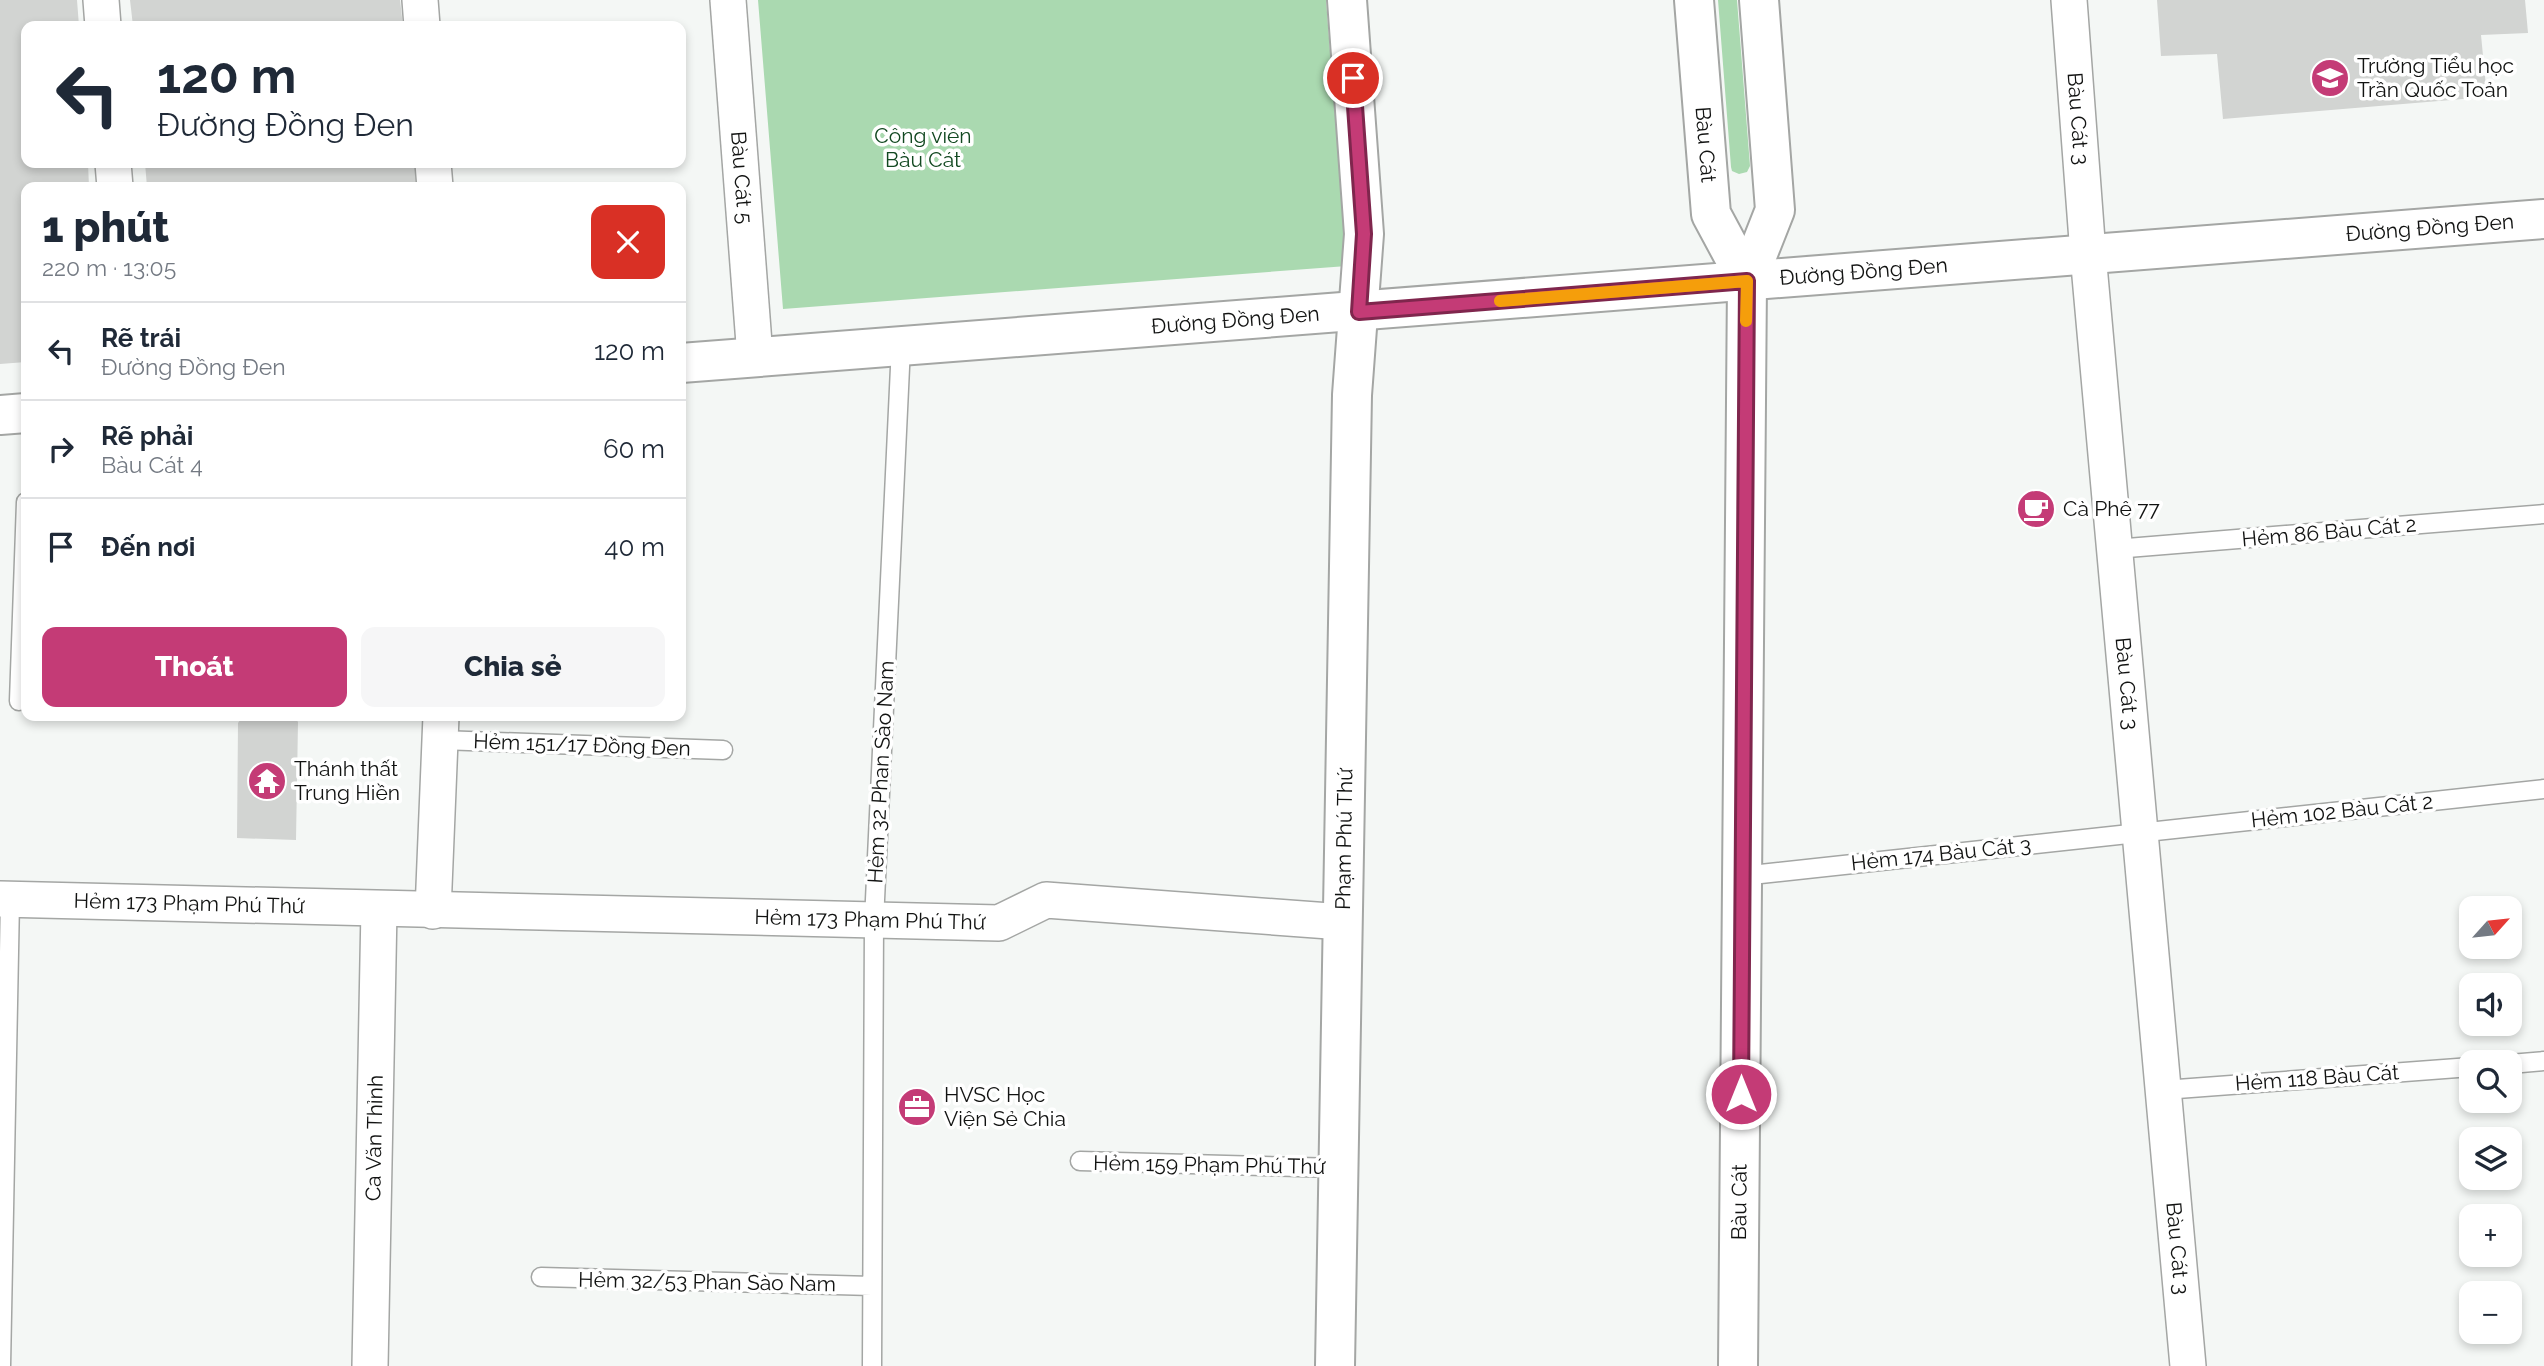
<!DOCTYPE html>
<html lang="vi">
<meta charset="utf-8">
<style>
body{margin:0;font-family:Raleway,sans-serif;background:#f6f6f7;color:#1f2937;height:100vh;display:flex;flex-direction:column;font-size:26px;white-space:nowrap}
*{box-sizing:border-box;margin:0}
p{font-size:23px;color:#747a83}
.icon{flex:none;width:38px;height:38px;fill:none;stroke:currentColor;stroke-width:2;stroke-linecap:round;stroke-linejoin:round}
.map{position:relative;flex:1;overflow:hidden}
.panel{position:absolute;left:21px;top:182px;width:665px;height:539px;display:flex;flex-direction:column;background:#fff;border-radius:14px;box-shadow:0 4px 10px #0003}
.panel>*{flex:none}
.guide{position:absolute;left:21px;top:21px;width:665px;height:147px;border-radius:14px;box-shadow:0 4px 10px #0003;background:#fff;color:#1f2937;overflow:hidden}
.needle{width:46px;rotate:63deg}
.buttons{position:absolute;left:2459px;top:896px;display:grid;gap:14px}
.buttons a{display:grid;place-items:center;width:63px;height:63px;border-radius:14px;background:#fff;box-shadow:0 4px 10px #0003;font-size:35px}
.pin{position:absolute;display:grid;place-items:center;width:60px;height:60px;color:#fff;margin:-30px;border:4px solid #fff;border-radius:50%;box-shadow:0 2px 7px #0007}
.me{position:absolute;width:77px;margin:-38px;rotate:0deg;stroke-linejoin:round;filter:drop-shadow(0 0 5px #0008)}
.turn{display:flex;align-items:center;gap:24px;height:147px;padding:0 21px;font-size:32px}
.turn .icon{width:91px;height:91px;stroke-width:2.5}
.turn b{display:block;font-size:49px;line-height:60px}
.round{display:grid;place-items:center;flex:none;width:74px;height:74px;border-radius:14px;background:#f6f6f7}
.summary{display:flex;align-items:center;justify-content:space-between;height:119px;padding:0 21px}
h1{font-size:42px;font-weight:800;line-height:52px}
.primary-button{display:flex;gap:14px;margin-top:auto;padding:14px 21px}
.primary-button a{flex:1;height:80px;border-radius:14px;background:#c43b76;color:#fff;font-size:28px;font-weight:800;line-height:80px;text-align:center}
.primary-button a+a{background:#f6f6f7;color:#1f2937}
ul{padding:0;list-style:none}
li{display:flex;align-items:center;gap:21px;height:98px;padding:0 21px;border-top:2px solid #e0e1e3}
li div{flex:1}
li b{display:block;font-size:26px}
li em{font-style:normal}
.map>svg:first-child{display:block}
.green{fill:#aad9b0}
.building{fill:#d2d4d2}
.lines{fill:none;stroke-linecap:round;stroke-linejoin:round}
.lane-casing{stroke:#a4a6a4;stroke-width:21}
.street-casing{stroke:#a4a6a4;stroke-width:38}
.secondary-casing{stroke:#a4a6a4;stroke-width:42}
.lane{stroke:#fff;stroke-width:18}
.street{stroke:#fff;stroke-width:35}
.secondary{stroke:#fff;stroke-width:38}
.route-casing{stroke:#7f264d;stroke-width:18}
.route{stroke:#c43b76;stroke-width:12}
.slow{stroke:#f59e0b;stroke-width:12}
.labels{text-anchor:middle;stroke-width:7;stroke-linejoin:round;paint-order:stroke}
.poi-label{font-size:21px;fill:#121312;stroke:#fff;text-anchor:start}
.street-label{font-size:21px;fill:#121312;stroke:#fff}
.park-label{font-size:21px;fill:#114820;stroke:#fff}
</style>
<div class="map">
<svg width="2544" height="1366" viewBox="0 0 2544 1366">
<rect width="100%" height="100%" fill="#f4f7f5"/>
<path class="green" d="M758,0h568l21,266 -564,43z
M1718,0h19l13,166 -3,6 -8,2 -7,-3 -1,-4z"/>
<path class="building" d="M0,0h77l2,26h-53v137h62l1,24h-63v175l-26,2z
M130,0h270l3,26h-270z
M2157,0h368l3,33 -47,2 6,62 -264,22 -6,-65 -56,2z
M145,163h270l2,24h-270z
M243,716h51l4,6 -2,118 -59,-2 1,-115z"/>
<g class="lines">
<defs>
<path id="lane" d="M2115,549l429,-35
M19,701l7,-199
M441,740l282,10
M1742,876l802,-87
M2510,1064l34,-3
M2164,1090l307,-23
M1080,1161l259,7
M541,1277l331,9
M1,1366l9,-466
M872,1366l2,-445 27,-575"/>
<g id="street">
<path d="M101,0l2,26"/>
<path d="M420,0l2,26"/>
<path id="s1" d="M728,0l27,357"/>
<path id="s2" d="M2069,0l19,254 100,1112"/>
<path d="M113,163l2,24"/>
<path d="M433,163l2,24"/>
<path id="s3" d="M0,899l999,24 47,-23 297,22"/>
<path d="M433,911l8,-195"/>
<path id="s4" d="M370,1366l9,-457"/>
</g>
<g id="secondary">
<path id="s5" d="M1694,0l17,214 36,67"/>
<path id="s6" d="M681,363l1863,-144"/>
<path d="M0,415l26,-2"/>
<path id="s7" d="M1335,1366l17,-971 12,-161 -17,-234"/>
<path id="s8" d="M1738,1366l9,-1085 28,-71 -16,-210"/>
</g>
</defs>
<use href="#lane" class="lane-casing"/>
<use href="#street" class="street-casing"/>
<use href="#secondary" class="secondary-casing"/>
<use href="#lane" class="lane"/>
<use href="#street" class="street"/>
<use href="#secondary" class="secondary"/>
</g>
<g class="lines">
<defs>
<path id="route" d="M1353,78l11,156 -5,78 388,-31 -6,813"/>
</defs>
<use href="#route" class="route-casing"/>
<use href="#route" class="route"/>
<path class="slow" d="M1500,301l247,-20 -1,40"/>
</g>
<defs>
<symbol id="school-disc" viewBox="-11 -11 22 22"><circle r="9.5" fill="#c43b76" stroke="#fff"/><path d="M0-5L7-2L0 1L-7-2ZM-4 1L0 2.5L4 1V4Q0 6-4 4Z" fill="#fff"/></symbol>
<symbol id="cafe-disc" viewBox="-11 -11 22 22"><circle r="9.5" fill="#c43b76" stroke="#fff"/><path d="M-5.5-4.5H6V0H3Q3 3.5 0 3.5H-2.5Q-5.5 3.5-5.5 0ZM3-3.2v2h1.7v-2ZM-6 4.5H4V6H-6Z" fill="#fff"/></symbol>
<symbol id="temple-disc" viewBox="-11 -11 22 22"><circle r="9.5" fill="#c43b76" stroke="#fff"/><path d="M0-6L5-2H3V0L6.5 2.5H4V6H1.5V3h-3V6H-4V2.5H-6.5L-3 0V-2H-5Z" fill="#fff"/></symbol>
<symbol id="office-disc" viewBox="-11 -11 22 22"><circle r="9.5" fill="#c43b76" stroke="#fff"/><path d="M-6-3h4V-5.5h4V-3h4V5H-6ZM-1-4.5V-3h2v-1.5ZM-6 0V1H6V0Z" fill="#fff"/></symbol>
</defs>
<g fill-rule="evenodd">
<use href="#school-disc" x="2308" y="56" width="44" height="44"/>
<use href="#cafe-disc" x="2014" y="487" width="44" height="44"/>
<use href="#temple-disc" x="245" y="759" width="44" height="44"/>
<use href="#office-disc" x="895" y="1085" width="44" height="44"/>
</g>
<g class="labels">
<g class="poi-label">
<text x="2357" y="73">Trường Tiểu học<tspan x="2357" dy="24">Trần Quốc Toản</tspan></text>
<text x="2063" y="516">Cà Phê 77</text>
<text x="294" y="776">Thánh thất<tspan x="294" dy="24">Trung Hiền</tspan></text>
<text x="944" y="1102">HVSC Học<tspan x="944" dy="24">Viện Sẻ Chia</tspan></text>
</g>
<g class="street-label">
<text dy="7" stroke="none"><textPath href="#s2" startOffset="119">Bàu Cát 3</textPath></text>
<text dy="7" stroke="none"><textPath href="#s5" startOffset="145">Bàu Cát</textPath></text>
<text dy="7" stroke="none"><textPath href="#s1" startOffset="178">Bàu Cát 5</textPath></text>
<text dy="7" stroke="none"><textPath href="#s6" startOffset="1754">Đường Đồng Đen</textPath></text>
<text dy="7" stroke="none"><textPath href="#s6" startOffset="1186">Đường Đồng Đen</textPath></text>
<text dy="7" stroke="none"><textPath href="#s6" startOffset="556">Đường Đồng Đen</textPath></text>
<text transform="translate(2329 532) rotate(-5)" y="7">Hẻm 86 Bàu Cát 2</text>
<text dy="7" stroke="none"><textPath href="#s2" startOffset="686">Bàu Cát 3</textPath></text>
<text transform="translate(582 745) rotate(2)" y="7">Hẻm 151/17 Đồng Đen</text>
<text transform="translate(881 772) rotate(-87)" y="7">Hẻm 32 Phan Sào Nam</text>
<text transform="translate(2342 811) rotate(-6)" y="7">Hẻm 102 Bàu Cát 2</text>
<text dy="7" stroke="none"><textPath href="#s7" startOffset="527">Phạm Phú Thứ</textPath></text>
<text transform="translate(1941 854) rotate(-6)" y="7">Hẻm 174 Bàu Cát 3</text>
<text dy="7" stroke="none"><textPath href="#s3" startOffset="189">Hẻm 173 Phạm Phú Thứ</textPath></text>
<text dy="7" stroke="none"><textPath href="#s3" startOffset="870">Hẻm 173 Phạm Phú Thứ</textPath></text>
<text transform="translate(2317 1078) rotate(-4)" y="7">Hẻm 118 Bàu Cát</text>
<text dy="7" stroke="none"><textPath href="#s4" startOffset="228">Ca Văn Thỉnh</textPath></text>
<text transform="translate(1209 1165) rotate(1)" y="7">Hẻm 159 Phạm Phú Thứ</text>
<text dy="7" stroke="none"><textPath href="#s8" startOffset="164">Bàu Cát</textPath></text>
<text dy="7" stroke="none"><textPath href="#s2" startOffset="1253">Bàu Cát 3</textPath></text>
<text transform="translate(707 1282) rotate(1)" y="7">Hẻm 32/53 Phan Sào Nam</text>
</g>
<g class="park-label">
<text x="923" y="143">Công viên<tspan x="923" dy="24">Bàu Cát</tspan></text>
</g>
</g>
</svg>
<div class="buttons">
<a><svg class="needle" viewBox="-14 -14 28 28"><path d="M0-13l5 13h-10z" fill="#e53935"/><path d="M0 13l5-13h-10z" fill="#747a83"/></svg></a>
<a><svg class="icon" aria-label="sound" viewBox="0 0 24 24"><path d="M4 9h4l5-4v14l-5-4H4zM17 9q2 3 0 6"/></svg></a>
<a><svg class="icon" aria-label="search" viewBox="0 0 24 24"><circle cx="10" cy="10" r="6"/><path d="M15 15l6 6"/></svg></a>
<a><svg class="icon" aria-label="layers" viewBox="0 0 24 24"><path d="M12 4l9 5-9 5-9-5zM3 14l9 5 9-5"/></svg></a>
<a>+</a>
<a>−</a>
</div>
<div class="pin" style="left:1353px;top:78px;background:#d93025"><svg class="icon" aria-label="arrive" viewBox="0 0 24 24"><path d="M6 21V4h12l-3 4 3 4H6"/></svg></div>
<svg class="me" style="left:1741px;top:1094px" viewBox="-20 -20 40 40"><circle r="17" fill="#c43b76" stroke="#fff" stroke-width="3"/><path d="M0-11L8 9 0 5-8 9z" fill="#fff"/></svg>
<div class="guide">
<div class="turn"><svg class="icon" aria-label="left" viewBox="0 0 24 24"><path d="M17 20v-9H6M10 6l-5 5 5 5"/></svg><div><b>120 m</b>Đường Đồng Đen</div></div>
</div>
<section class="panel">
<div class="summary"><div><h1>1 phút</h1><p>220 m · 13:05</p></div><a class="round" style="background:#d93025;color:#fff"><svg class="icon" aria-label="close" viewBox="0 0 24 24"><path d="M6 6l12 12M18 6L6 18"/></svg></a></div>
<ul>
<li><svg class="icon" aria-label="left" viewBox="0 0 24 24"><path d="M17 20v-9H6M10 6l-5 5 5 5"/></svg><div><b>Rẽ trái</b><p>Đường Đồng Đen</p></div><em>120 m</em></li>
<li><svg class="icon" aria-label="right" viewBox="0 0 24 24"><path d="M7 20v-9h11M14 6l5 5-5 5"/></svg><div><b>Rẽ phải</b><p>Bàu Cát 4</p></div><em>60 m</em></li>
<li><svg class="icon" aria-label="arrive" viewBox="0 0 24 24"><path d="M6 21V4h12l-3 4 3 4H6"/></svg><div><b>Đến nơi</b></div><em>40 m</em></li>
</ul>
<div class="primary-button"><a>Thoát</a><a>Chia sẻ</a></div>
</section>
</div>
